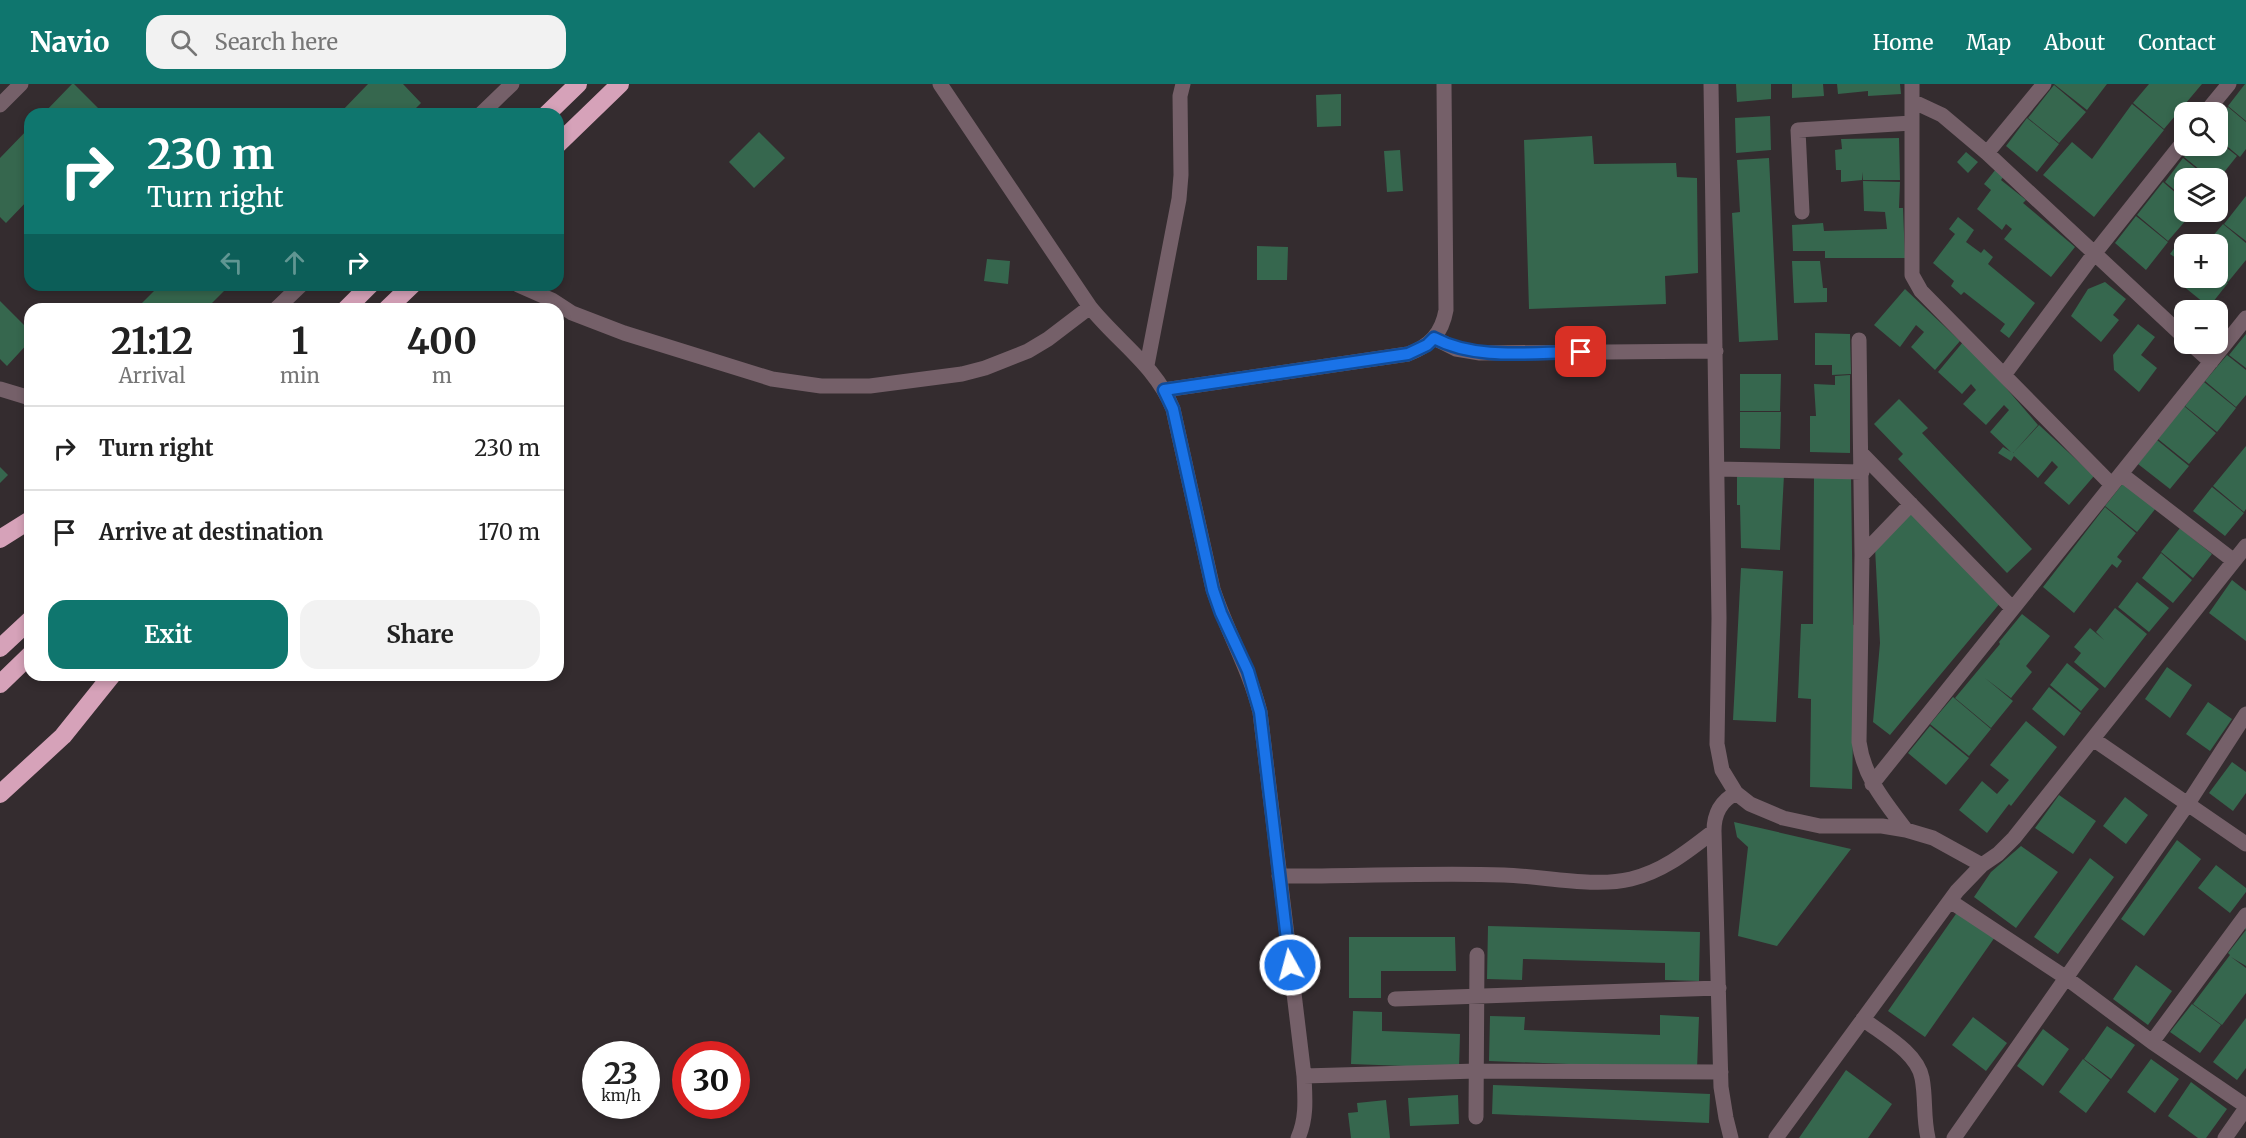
<!DOCTYPE html>
<meta charset="utf-8">
<style>
body{margin:0;font-family:Merriweather,serif;background:#f2f2f2;color:#222;height:100vh;display:flex;flex-direction:column;font-size:22px;white-space:nowrap}
*{box-sizing:border-box;margin:0}
p{font-size:20px;color:#767676}
.icon{flex:none;width:33px;height:33px;fill:none;stroke:currentColor;stroke-width:2;stroke-linecap:round;stroke-linejoin:round}
.map{position:relative;flex:1;overflow:hidden}
.drawer{position:absolute;left:24px;top:219px;width:540px;height:378px;display:flex;flex-direction:column;background:#fff;border-radius:18px;box-shadow:0 3px 9px #0003}
.drawer>*{flex:none}
.hud{position:absolute;left:24px;top:24px;width:540px;height:183px;border-radius:18px;box-shadow:0 3px 9px #0003;background:#0f766e;color:#fff;overflow:hidden}
.buttons{position:absolute;left:2174px;top:18px;display:grid;gap:12px}
.buttons a{display:grid;place-items:center;width:54px;height:54px;border-radius:12px;background:#fff;box-shadow:0 3px 9px #0003;font-size:30px}
.speed{position:absolute;left:582px;top:957px;display:flex;gap:12px;font-size:30px;font-weight:700;text-align:center}
.speed>*{display:grid;place-content:center;width:78px;height:78px;border-radius:50%;background:#fff;box-shadow:0 3px 9px #0003;line-height:1}
.speed small{font-size:15px;font-weight:400}
.speed .limit{border:9px solid #d22;background:#fff;color:#111}
.pin{position:absolute;display:grid;place-items:center;width:51px;height:51px;color:#fff;margin:-26px;border-radius:12px;box-shadow:0 3px 9px #0006}
.me{position:absolute;width:66px;margin:-33px;rotate:353deg;stroke-linejoin:round;filter:drop-shadow(0 0 4px #0008)}
.turn{display:flex;align-items:center;gap:21px;height:126px;padding:0 24px;font-size:27px}
.turn .icon{width:78px;height:78px;stroke-width:2.5}
.turn b{display:block;font-size:42px;line-height:51px}
.lanes{display:flex;align-items:center;height:57px;padding:0 24px;background:#0003;justify-content:center;gap:30px;direction:ltr}
.lanes .off{opacity:.35}
.eta{display:flex;justify-content:space-evenly;align-items:center;height:102px;text-align:center}
.eta b{font-size:36px;font-weight:700;line-height:42px}
.action{display:flex;gap:12px;margin-top:auto;padding:12px 24px}
.action a{flex:1;height:69px;border-radius:18px;background:#0f766e;color:#fff;font-size:24px;font-weight:700;line-height:69px;text-align:center}
.action a+a{background:#f2f2f2;color:#222}
ul{padding:0;list-style:none}
li{display:flex;align-items:center;gap:18px;height:84px;padding:0 24px;border-top:2px solid #e0e0e0}
li div{flex:1}
li b{display:block;font-size:22px}
li em{font-style:normal}
header{display:flex;align-items:center;gap:36px;box-sizing:border-box;height:84px;padding:0 30px;background:#0f766e;color:#fff}
header strong{font-size:28px}
nav{display:flex;gap:33px;margin-inline-start:auto;font-size:21px}
.search{width:420px;height:54px;background:#f2f2f2;display:flex;align-items:center;gap:15px;box-sizing:border-box;padding:0 21px;border-radius:18px;color:#767676;font-size:22px}
.map>svg:first-child{display:block}
.building{fill:#36674e}
.lines{fill:none;stroke-linecap:round;stroke-linejoin:round}
.street{stroke:#756069;stroke-width:15}
.highway{stroke:#d6a2b9;stroke-width:18}
.route-casing{stroke:#114b97;stroke-width:15}
.route{stroke:#1a73e8;stroke-width:10}
</style>
<header>
<strong>Navio</strong>
<div class="search"><svg class="icon" aria-label="search" viewBox="0 0 24 24"><circle cx="10" cy="10" r="6"/><path d="M15 15l6 6"/></svg>Search here</div>
<nav><a>Home</a><a>Map</a><a>About</a><a>Contact</a></nav>
</header>
<div class="map">
<svg width="2246" height="1054" viewBox="0 0 2246 1054">
<rect width="100%" height="100%" fill="#342c2f"/>
<path class="building" d="M72,0h2l30,30h-61z
M368,0h35l18,19 -11,11h-71z
M1736,0h35v15l-34,3z
M1792,0h31l1,12 -32,2z
M1837,0h63l1,10 -33,2v-5l-30,3z
M2054,0h53l-20,26z
M2149,0h53l-38,45 -31,-26z
M2245,0h1v37l-18,-15z
M2054,1l32,27 -27,31 -31,-25z
M1341,10v32l-24,1 -1,-32z
M2132,20l32,26 -70,87 -51,-42 29,-33 20,17z
M2228,23l18,15v27l-6,8 -23,-19v-18z
M1770,32l1,34 -35,3 -1,-35z
M2027,34l32,26 -22,28 -31,-26z
M30,43v71l-24,25 -6,-6v-59z
M759,48l26,26 -31,30 -25,-26z
M1592,52l2,28 82,-1 1,14 20,1 1,95 -33,3 1,28 -137,5 -5,-169z
M1899,54l1,42h-37l-1,-8v8l-21,2v-12h-5l-1,-20 7,-1 -1,-10z
M2217,56l20,16 -20,25v-3h-7l-26,-21 10,-11h23z
M1400,66l3,41 -16,1 -3,-41z
M1966,68l12,10 -10,11 -11,-11z
M1769,74l9,182 -39,2 -7,-129 8,-1 -3,-52z
M2183,74l25,20h-24v20l-19,-16z
M1996,85l8,7 -3,4 25,20 -3,3 52,44 -24,30 -47,-38 8,-10 -6,-5 -4,6 -25,-21 14,-19 -7,-6z
M1863,97l37,1 -1,26h4l2,50h-80v-7h-32l-1,-26 31,-2 1,8 63,-2 -2,-17 -21,-1z
M2163,98l21,18v12h9l-25,29 -31,-26z
M2246,112v45l-22,-17z
M2136,132l32,26 -22,28 -31,-27z
M1958,133l16,13 -8,12 15,11 3,-4 9,8 -5,7 47,39 -26,35 -9,-7 5,-7 -41,-32 -3,3 -10,-9 3,-5 -21,-18 22,-29 -6,-5z
M2223,140l23,19v17l-18,22 -11,-9v-29h-11z
M1257,162l31,1 -1,33h-30z
M2176,162l6,4 -6,8 -6,-4z
M987,175l23,2 -2,23 -24,-3z
M1792,177h28l3,27h4v14l-33,1z
M2184,189v5h33v-4l11,9 -19,24 -32,-26z
M2105,198l21,17 -13,16 6,5 -18,22 -30,-26 17,-27z
M160,201h70l-24,24h-70z
M1905,205l55,52 -25,29 -24,-23 13,-15 -8,-7 -16,22 -26,-22z
M0,217l30,30v10l-23,25 -7,-7z
M2138,240l17,13 -14,18 16,13 -18,24 -25,-22 -1,-15z
M1815,249l35,1 1,40 -19,1v-10h-17z
M2246,250v34l-17,-13z
M1963,258l24,24 51,59 -25,28 26,-28 55,51 -25,29 -25,-22 14,-16 -6,-6 -14,17 -24,-22 -3,5 -13,-8 5,-6 8,5 -21,-20 19,-22 -5,-5 -18,20 -23,-21 13,-14 -5,-6 -9,10 -24,-22z
M2227,271l19,15v25l-10,12 -31,-26z
M1740,290h41l-1,37h-40z
M1850,291v78l-40,-1v-36h6l-2,-32 21,1v-9z
M2204,298l32,26 -19,24 -32,-26z
M1899,315l29,29 -6,5 110,116 -25,24 -109,-114 5,-5 -29,-30z
M2184,322l32,27 -27,31 -31,-25z
M1740,328h41l-1,37 -40,-1z
M2157,356l32,26 -19,23 -32,-25z
M2246,362v63l-2,3 -31,-26z
M0,383l8,8 -8,8z
M1737,389l47,2 -4,75 -39,-2 -1,-43h-3z
M1814,392h37l2,149h2l-3,164 -42,-2 1,-88 -13,-1 3,-74h12z
M2124,398l32,26 -19,24 -32,-26z
M2212,403l32,26 -19,23 -32,-25z
M2105,423l31,26 -19,24 5,4 -5,7 -5,-4 -38,49 -31,-26z
M1911,426l90,92 -111,133 -17,-13 7,-79 -5,-95z
M2180,444l32,26 -19,24 -32,-26z
M2161,469l31,27 -19,23 -31,-25z
M1741,484l42,3 -7,151 -43,-2z
M2232,496l14,11v50l-37,-28z
M2137,498l32,26 -20,24 -31,-25z
M2115,524l32,26 -42,54 -31,-26 7,-9 -7,-6 16,-19 14,12 -8,-8z
M2022,530l28,22 -24,30 6,6 -21,26 -26,-20 28,23 -22,27 -36,-30 45,-54 -1,-2z
M2067,579l32,26 -18,22 -31,-26z
M2167,583l25,18 -22,33 -25,-19z
M2049,603l32,26 -17,23 -32,-27z
M1953,613l38,32 -22,27 -39,-32z
M2208,618l24,17 -22,32 -24,-17z
M2026,637l31,26 -46,59 -2,-2 -22,29 -28,-23 23,-29 15,13 12,-14 -19,-15z
M1930,642l39,32 -23,27 -38,-32z
M2232,678l14,10v21l-13,18 -24,-18z
M2059,711l37,26 -23,33 -38,-26z
M2125,713l23,18 -22,29 -23,-18z
M1734,738l117,27 -74,97 -39,-10 10,-89 -11,-10z
M2177,756l24,19 -57,77 -23,-17z
M2021,762l37,26 -42,56 -42,-31 17,-25z
M2090,774l24,19 -56,77 -24,-17z
M2216,781l30,23v4l-16,21 -32,-25z
M1958,827l37,26 -70,100 -37,-26z
M2246,839v43l-15,-9 15,11v25l-24,32 -29,-21 37,-49 -2,-2 18,-23 -3,-3z
M1488,842l212,6 -1,49 -34,-1v-17l-142,-4 -1,21 -35,-1z
M1349,853h106l1,34h-75v27h-32z
M2136,881l36,26 -24,34 -35,-26z
M2192,920l29,21 -21,28 -30,-21z
M1353,927l29,1v19l78,3 -1,34 -108,-4z
M1660,931l39,2 -2,52 -208,-8 1,-45 35,1 -1,13 136,5z
M1973,933l34,26 -21,28 -34,-26z
M2246,934v50l-9,12 -24,-18z
M2107,942l28,19 -24,34 -27,-20z
M2043,945l26,20 -26,37 -26,-20z
M2083,975l27,21 -24,33 -27,-21z
M2151,975l28,20 -24,34 -28,-21z
M1846,986l46,34 -24,34h-69z
M2191,998l36,27 -21,29h-8l-30,-22z
M1493,1001l217,9 -1,29 -217,-9z
M1458,1011l1,29 -49,2 -2,-28z
M1386,1016l4,38h-39l-3,-25 10,-1 -1,-9z"/>
<g class="lines">
<path class="street" d="M940,0l150,223c28,35 66,59 83,102l40,180c14,43 36,79 47,123l44,364c1,22 3,42 -6,62
M1711,0l8,534 -2,126 5,26 14,23 14,11 33,14 37,8h62l24,4 27,8 49,27 16,-11 16,-16 232,-292
M1912,0v191l9,16 191,194
M1912,17l30,14 45,38 197,184
M0,21l21,-21
M2206,28l23,-28
M481,30l31,-30
M1987,69l57,-69
M1802,128l-4,-82 114,-7
M518,201l34,15 20,13 52,20 148,46 49,7h49l92,-12 23,-6 43,-17 20,-12 42,-32
M276,225l25,-24
M1434,254l22,11 24,4 236,-2
M1859,256l3,215 -3,187c5,36 26,60 47,88
M2191,260l20,18
M1147,281l32,-166 2,-24 -1,-79 3,-12
M2004,291l90,-121 90,-113
M0,305l30,9
M1164,306l244,-36c22,-8 34,-21 38,-44l-2,-226
M1862,370l150,154
M1717,385l145,3
M2121,390l113,87
M1862,471l49,-51
M2093,655l153,105
M1872,700l374,-466
M1279,792c75,1 150,-4 225,-1 39,1 90,13 127,4 33,-8 57,-28 83,-48
M1950,817l115,76 87,65 94,64
M1395,915l324,-11
M1863,935c19,15 54,33 59,59 4,20 1,39 6,60
M2152,958l94,-127
M1304,992l173,-5 244,1
M1476,1033l1,-162
M1731,1054l-5,-20 -5,-31 -7,-256c0,-18 7,-30 22,-38
M1776,1054l181,-247 25,-26
M1954,1054l233,-333 59,-91
M2225,1054l21,-30"/>
<path class="highway" d="M547,30l31,-30
M558,60l62,-60
M346,225l24,-24
M387,225l25,-24
M0,455l30,-19
M0,564l30,-28
M0,600l30,-29
M0,710l63,-58 49,-61"/>
</g>
<g class="lines">
<defs>
<path id="route" d="M1290,881l-30,-253 -12,-41 -27,-58 -8,-23 -40,-181 -9,-19 244,-36 19,-9 7,-7c43,23 100,14 147,14"/>
</defs>
<use href="#route" class="route-casing"/>
<use href="#route" class="route"/>
</g>
</svg>
<div class="buttons">
<a><svg class="icon" aria-label="search" viewBox="0 0 24 24"><circle cx="10" cy="10" r="6"/><path d="M15 15l6 6"/></svg></a>
<a><svg class="icon" aria-label="layers" viewBox="0 0 24 24"><path d="M12 4l9 5-9 5-9-5zM3 14l9 5 9-5"/></svg></a>
<a>+</a>
<a>−</a>
</div>
<div class="speed"><div>23<small>km/h</small></div><div class="limit">30</div></div>
<div class="pin" style="left:1581px;top:268px;background:#d93025"><svg class="icon" aria-label="arrive" viewBox="0 0 24 24"><path d="M6 21V4h12l-3 4 3 4H6"/></svg></div>
<svg class="me" style="left:1290px;top:881px" viewBox="-20 -20 40 40"><circle r="17" fill="#1a73e8" stroke="#fff" stroke-width="3"/><path d="M0-11L8 9 0 5-8 9z" fill="#fff"/></svg>
<div class="hud">
<div class="turn"><svg class="icon" aria-label="right" viewBox="0 0 24 24"><path d="M7 20v-9h11M14 6l5 5-5 5"/></svg><div><b>230 m</b>Turn right</div></div>
<div class="lanes"><svg class="icon off" aria-label="left" viewBox="0 0 24 24"><path d="M17 20v-9H6M10 6l-5 5 5 5"/></svg><svg class="icon off" aria-label="ahead" viewBox="0 0 24 24"><path d="M12 20V5M6 11l6-6 6 6"/></svg><svg class="icon" aria-label="right" viewBox="0 0 24 24"><path d="M7 20v-9h11M14 6l5 5-5 5"/></svg></div>
</div>
<section class="drawer">
<div class="eta">
<div><b>21:12</b><p>Arrival</p></div>
<div><b>1</b><p>min</p></div>
<div><b>400</b><p>m</p></div>
</div>
<ul>
<li><svg class="icon" aria-label="right" viewBox="0 0 24 24"><path d="M7 20v-9h11M14 6l5 5-5 5"/></svg><div><b>Turn right</b></div><em>230 m</em></li>
<li><svg class="icon" aria-label="arrive" viewBox="0 0 24 24"><path d="M6 21V4h12l-3 4 3 4H6"/></svg><div><b>Arrive at destination</b></div><em>170 m</em></li>
</ul>
<div class="action"><a>Exit</a><a>Share</a></div>
</section>
</div>
